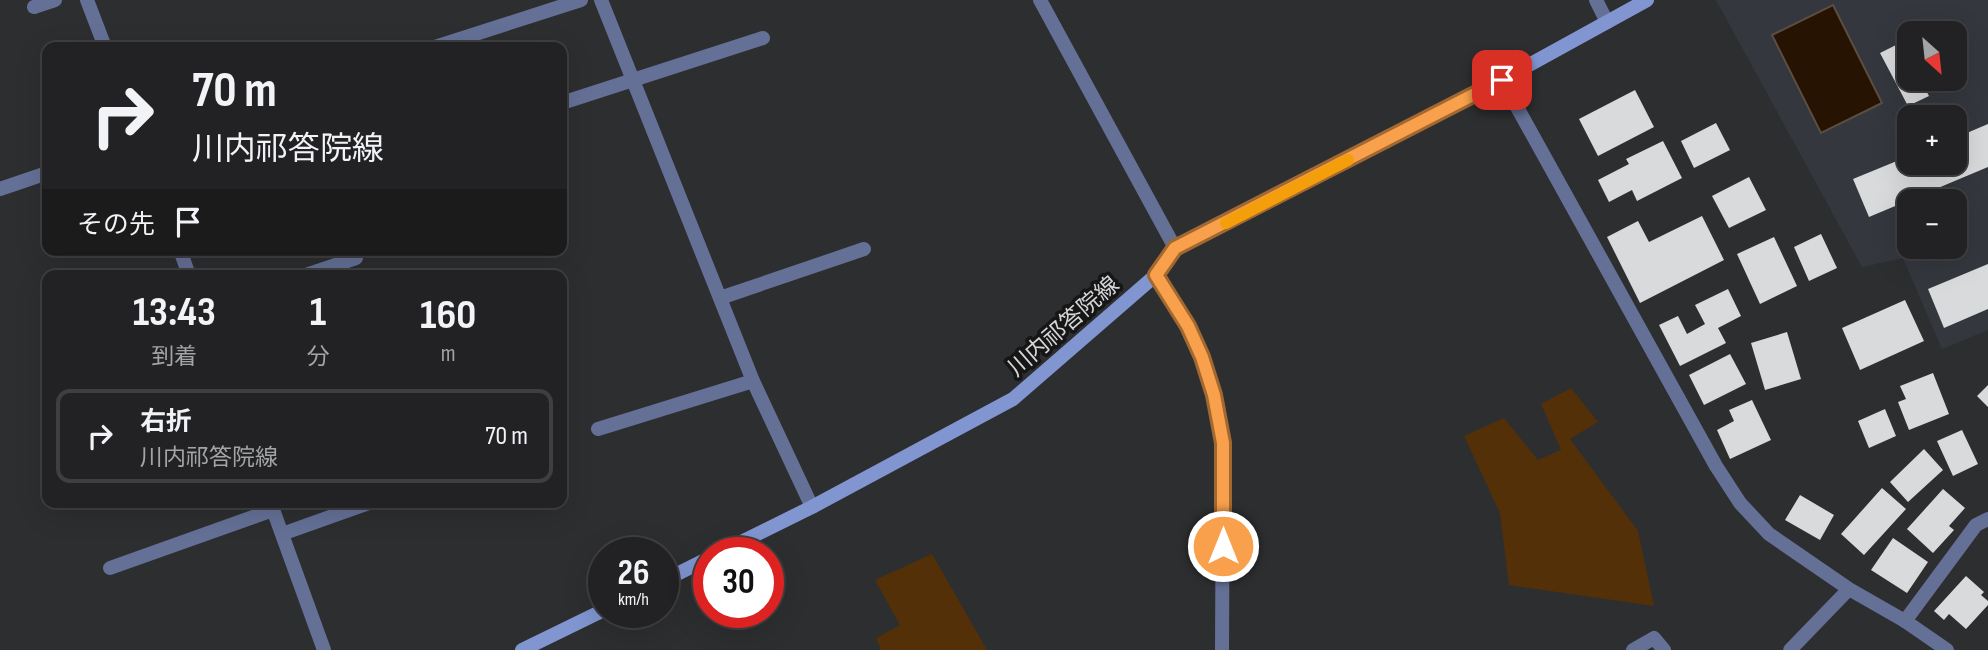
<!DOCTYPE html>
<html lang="ja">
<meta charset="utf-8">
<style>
body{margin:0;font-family:"Sofia Sans Condensed","Noto Sans JP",sans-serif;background:#2a2a2c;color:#f1f3f6;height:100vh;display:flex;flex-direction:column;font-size:26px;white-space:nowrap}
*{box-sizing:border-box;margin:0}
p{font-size:23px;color:#a2a4a6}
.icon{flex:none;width:38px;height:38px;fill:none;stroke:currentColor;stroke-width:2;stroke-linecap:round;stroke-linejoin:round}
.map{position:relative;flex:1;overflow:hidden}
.panel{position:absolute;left:42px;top:270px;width:525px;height:238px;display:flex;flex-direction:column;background:#222224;border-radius:14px;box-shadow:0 7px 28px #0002,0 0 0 2px #3f3f41}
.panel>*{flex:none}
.hud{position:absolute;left:42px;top:42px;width:525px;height:214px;border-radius:14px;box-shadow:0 7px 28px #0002,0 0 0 2px #3f3f41;background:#222224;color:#f1f3f6;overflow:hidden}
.needle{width:46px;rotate:153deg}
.controls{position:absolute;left:1897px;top:21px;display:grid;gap:14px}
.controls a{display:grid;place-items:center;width:70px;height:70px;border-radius:14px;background:#222224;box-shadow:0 7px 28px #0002,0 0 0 2px #3f3f41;font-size:35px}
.speed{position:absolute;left:588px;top:537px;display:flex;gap:14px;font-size:35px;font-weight:700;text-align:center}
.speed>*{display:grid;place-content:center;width:91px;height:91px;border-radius:50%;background:#222224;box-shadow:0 7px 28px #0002,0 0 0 2px #3f3f41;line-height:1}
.speed small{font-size:18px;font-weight:400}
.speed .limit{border:10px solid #d22;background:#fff;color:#111}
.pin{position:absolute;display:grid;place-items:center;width:60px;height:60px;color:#fff;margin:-30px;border-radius:14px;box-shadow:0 4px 10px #0006}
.me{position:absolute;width:77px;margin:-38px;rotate:0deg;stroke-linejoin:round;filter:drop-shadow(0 0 5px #0008)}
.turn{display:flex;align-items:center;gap:24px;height:147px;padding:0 35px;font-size:32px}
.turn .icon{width:91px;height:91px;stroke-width:2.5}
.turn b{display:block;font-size:49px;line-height:60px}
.then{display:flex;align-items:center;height:66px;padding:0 35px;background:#0003;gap:14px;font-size:26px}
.eta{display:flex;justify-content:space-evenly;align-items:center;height:119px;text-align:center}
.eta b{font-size:42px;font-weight:700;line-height:49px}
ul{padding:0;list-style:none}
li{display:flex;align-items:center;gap:21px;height:94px;margin:0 14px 10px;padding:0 21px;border:4px solid #3f3f41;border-radius:14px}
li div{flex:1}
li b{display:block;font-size:26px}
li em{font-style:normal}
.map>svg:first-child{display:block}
.built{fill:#34373e;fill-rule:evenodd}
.green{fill:#543009}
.water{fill:#261302;stroke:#5a4e42;stroke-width:2}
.building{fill:#d9dadc}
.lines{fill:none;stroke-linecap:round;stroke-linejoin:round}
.lane{stroke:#647096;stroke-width:14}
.street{stroke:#647096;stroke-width:14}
.secondary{stroke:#8195d1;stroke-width:14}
.route-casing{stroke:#a16831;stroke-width:18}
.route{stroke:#f8a04b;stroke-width:12}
.slow{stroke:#f59e0b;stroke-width:12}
.labels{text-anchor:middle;stroke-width:7;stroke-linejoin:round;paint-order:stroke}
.street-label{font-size:23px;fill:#d5d6d7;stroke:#161617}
</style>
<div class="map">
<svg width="1988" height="650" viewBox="0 0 1988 650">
<rect width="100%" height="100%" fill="#2d2e30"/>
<path class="built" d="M1716,0h272v330l-46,19 -39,-91 -41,9zM1909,33h46v46h-46zM1909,117h46v46h-46zM1909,201h46v46h-46z"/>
<path class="green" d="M1571,388l27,34 -28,17 68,92 16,75 -145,-21 -9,-72 -36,-77 40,-18 34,42 23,-10 -20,-46z
M932,554l55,96h-106l-5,-12 24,-13 -25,-45z"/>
<path class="water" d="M1833,5l49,98 -61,30 -49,-98z"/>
<path class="building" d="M1902,42l7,14v23h11l9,17 -21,10 -28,-53z
M1635,90l19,37 -56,29 -19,-37z
M1716,123l14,27 -36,18 -13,-27z
M1988,124v43l-119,50 -16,-38 56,-23v7h46v-25z
M1663,141l19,37 -45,23 -5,-11 -23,12 -11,-22 31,-16 -3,-5z
M1749,177l17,33 -37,18 -17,-32z
M1702,216l22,44 -84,43 -33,-66 31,-16 11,21z
M1821,234l16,34 -28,13 -15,-34z
M1774,237l23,49 -37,18 -23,-50z
M1988,264v45l-44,19 -16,-39z
M1728,289l13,27 -23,12 8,15 -46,23 -21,-41 19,-9 9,18 18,-10 -10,-19z
M1905,300l19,41 -64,29 -18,-42z
M1787,332l14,47 -36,11 -14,-47z
M1730,354l16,30 -42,21 -15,-30z
M1933,373l16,41 -40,16 -11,-28 8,-3 -6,-13z
M1988,385v22l-11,-11z
M1752,400l19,40 -41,19 -13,-29 17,-9 -5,-11z
M1885,409l11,27 -27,12 -11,-27z
M1962,430l16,34 -25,12 -16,-35z
M1924,449l19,21 -35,32 -18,-20z
M1882,488l24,21 -42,46 -23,-21z
M1943,489l22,19 -16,18 5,4 -21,23 -26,-24z
M1800,495l34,20 -14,25 -35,-20z
M1893,538l35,24 -21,31 -36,-23z
M1966,576l18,16 -3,3 7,6v4l-22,24 -17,-15 -5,6 -10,-9z"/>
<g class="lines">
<path class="lane" d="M1905,621l71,-96 12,-6"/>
<path class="street" d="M87,0l18,47
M601,0l152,381 59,126
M1040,0l135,248
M1596,0l11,22
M34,7l21,-7
M435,47l146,-47
M1502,80l214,386 24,37 29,31 80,55 56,32 42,29
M568,101l195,-63
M0,189l47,-16
M180,250l9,25
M306,275l50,-17
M1156,275l32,51 14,31 12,38 9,48 -1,207
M720,298l144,-49
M598,429l155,-48
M271,504l53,146
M282,534l90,-32
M110,568l163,-58
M1633,650l21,-12 10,12
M1790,650l59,-61"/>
<path class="secondary" d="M719,553l93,-46 201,-108 143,-124 19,-27 327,-168 145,-80
M663,581l46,-23
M522,650l82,-40"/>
</g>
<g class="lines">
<defs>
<path id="route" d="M1223,546v-103l-9,-48 -12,-38 -14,-31 -32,-51 19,-27 327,-168"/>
</defs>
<use href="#route" class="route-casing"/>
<use href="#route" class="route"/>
<path class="slow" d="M1226,223l122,-63"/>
</g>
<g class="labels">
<g class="street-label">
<text transform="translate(1063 326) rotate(-41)" y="8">川内祁答院線</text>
</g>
</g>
</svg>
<div class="controls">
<a><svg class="needle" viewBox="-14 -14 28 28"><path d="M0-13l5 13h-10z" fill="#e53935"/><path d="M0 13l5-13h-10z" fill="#a2a4a6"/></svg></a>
<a>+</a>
<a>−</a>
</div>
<div class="speed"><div>26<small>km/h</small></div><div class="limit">30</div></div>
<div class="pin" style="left:1502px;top:80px;background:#d93025"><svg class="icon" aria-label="arrive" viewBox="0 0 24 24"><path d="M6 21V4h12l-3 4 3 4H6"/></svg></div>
<svg class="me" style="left:1223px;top:546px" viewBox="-20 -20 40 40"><circle r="17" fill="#f8a04b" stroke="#fff" stroke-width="3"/><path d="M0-11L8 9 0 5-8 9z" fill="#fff"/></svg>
<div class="hud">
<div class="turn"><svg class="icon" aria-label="right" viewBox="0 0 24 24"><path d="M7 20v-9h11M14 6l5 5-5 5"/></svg><div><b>70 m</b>川内祁答院線</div></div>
<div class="then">その先<svg class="icon" aria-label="arrive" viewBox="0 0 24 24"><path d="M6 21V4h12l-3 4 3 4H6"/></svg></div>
</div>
<section class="panel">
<div class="eta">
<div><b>13:43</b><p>到着</p></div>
<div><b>1</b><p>分</p></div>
<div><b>160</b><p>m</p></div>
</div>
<ul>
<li><svg class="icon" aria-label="right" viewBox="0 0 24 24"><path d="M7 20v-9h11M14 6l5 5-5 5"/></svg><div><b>右折</b><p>川内祁答院線</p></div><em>70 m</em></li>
</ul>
</section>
</div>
